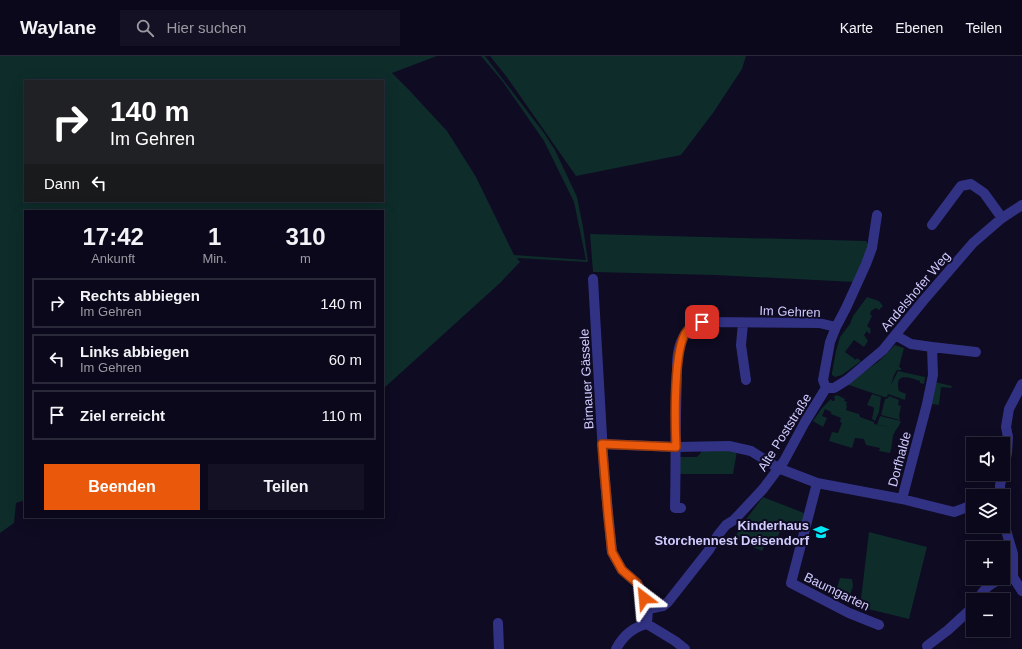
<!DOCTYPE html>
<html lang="de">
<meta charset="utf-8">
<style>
body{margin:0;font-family:Arial,sans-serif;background:#131123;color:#f1f3f6;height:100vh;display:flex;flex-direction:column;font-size:15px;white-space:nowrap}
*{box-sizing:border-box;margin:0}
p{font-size:13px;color:#999aa2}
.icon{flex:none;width:22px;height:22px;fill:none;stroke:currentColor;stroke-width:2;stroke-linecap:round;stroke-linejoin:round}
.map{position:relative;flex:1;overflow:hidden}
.sheet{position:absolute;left:24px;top:154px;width:360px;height:308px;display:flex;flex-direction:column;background:#0a081a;border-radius:0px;box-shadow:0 4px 16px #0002,0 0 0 1px #2a2939}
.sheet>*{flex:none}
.banner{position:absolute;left:24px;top:24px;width:360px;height:122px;border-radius:0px;box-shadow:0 4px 16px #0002,0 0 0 1px #2a2939;background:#202124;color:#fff;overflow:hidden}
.controls{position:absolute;left:966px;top:381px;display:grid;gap:8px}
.controls a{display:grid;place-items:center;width:44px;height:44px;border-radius:0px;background:#0a081a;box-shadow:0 4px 16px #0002,0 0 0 1px #2a2939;font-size:20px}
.pin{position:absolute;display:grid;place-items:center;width:34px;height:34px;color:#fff;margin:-17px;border-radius:8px;box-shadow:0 2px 6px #0006}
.me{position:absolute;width:44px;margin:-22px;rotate:331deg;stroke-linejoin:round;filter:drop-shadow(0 0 3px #0008)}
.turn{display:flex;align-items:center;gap:14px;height:84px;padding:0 20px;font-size:18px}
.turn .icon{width:52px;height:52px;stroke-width:2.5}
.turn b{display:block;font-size:28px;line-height:34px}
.then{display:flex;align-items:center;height:38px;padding:0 20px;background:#0003;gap:8px;font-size:15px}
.eta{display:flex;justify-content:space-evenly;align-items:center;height:68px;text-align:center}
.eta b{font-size:24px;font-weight:700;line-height:28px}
.cta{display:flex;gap:8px;margin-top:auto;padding:8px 20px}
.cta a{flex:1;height:46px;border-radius:0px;background:#ea580c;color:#fff;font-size:16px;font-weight:700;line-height:46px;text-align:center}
.cta a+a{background:#131123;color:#f1f3f6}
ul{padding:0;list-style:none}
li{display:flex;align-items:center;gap:12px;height:50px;margin:0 8px 6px;padding:0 12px;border:2px solid #2a2939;border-radius:0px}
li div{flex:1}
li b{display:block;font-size:15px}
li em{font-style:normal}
header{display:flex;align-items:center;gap:24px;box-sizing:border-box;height:56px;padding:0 20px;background:#0a081a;border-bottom:1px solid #2a2939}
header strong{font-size:19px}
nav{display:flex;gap:22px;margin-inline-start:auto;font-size:14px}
.search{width:280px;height:36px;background:#131123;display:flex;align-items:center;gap:10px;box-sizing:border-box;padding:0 14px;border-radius:0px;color:#999aa2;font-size:15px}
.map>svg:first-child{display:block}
.green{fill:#0e2c2a;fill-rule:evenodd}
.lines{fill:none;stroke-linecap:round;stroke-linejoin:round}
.minor{stroke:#323285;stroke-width:10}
.route-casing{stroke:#983908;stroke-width:10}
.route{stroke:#ea580c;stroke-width:7}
.labels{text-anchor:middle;stroke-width:4;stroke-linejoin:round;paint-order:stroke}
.street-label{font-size:13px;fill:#d0ccff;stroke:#0e0b22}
.poi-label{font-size:13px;font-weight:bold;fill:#d0ccff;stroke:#0e0b22;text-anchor:end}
</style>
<header>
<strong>Waylane</strong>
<div class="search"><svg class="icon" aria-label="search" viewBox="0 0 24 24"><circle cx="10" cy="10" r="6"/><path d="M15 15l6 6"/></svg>Hier suchen</div>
<nav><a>Karte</a><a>Ebenen</a><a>Teilen</a></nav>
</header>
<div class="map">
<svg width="1022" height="593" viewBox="0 0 1022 593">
<rect width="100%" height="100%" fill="#0e0b22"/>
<path class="green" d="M0,0h437l-45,17 17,17 38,41 29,46 38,78 72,5 -12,-58 -30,-61 -41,-59 -22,-26h4l59,77 11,17 22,47 6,30 5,35 -71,-4 3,4 -20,21 -117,106v-178h-358v289l-9,3 -2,20 -14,10zM25,25h358v120h-358z
M490,0h256l-4,13 -29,44 -32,42 -105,21 -70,-100z
M590,178l276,7 3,4 -15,37 -139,-7 -122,-3z
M867,241l12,4 4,5 -4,4 -3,-2 -5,3 -1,3 2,2 -5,10 4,3 -1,1 1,2 -2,2 -2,-3 -3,4 4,6 -4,6 -10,-7 -9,12 11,8 1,-2 4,3 -19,14 -7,2 -3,-2v-2l4,-22 4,-14 10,-13 3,-8z
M895,289l9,3 -5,19 2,1v2h-4l-3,5 -3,10 7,-14 27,6 -1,7 -4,-1v-2c-11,-4 -26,-9 -21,10l7,3 -1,6 -17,-6 -1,3h-3l-38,-13 32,-22z
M935,326l17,4 -1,2 -10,-1 -2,18 -7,-1z
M872,338l9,3 -2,15 -4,9 -3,-2 2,-10 -1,-2 -6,-2z
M837,339l8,4 -1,2 3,1 -1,3 1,1 -1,4 13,4 1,3 14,5v2l15,3 -12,-2 3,-9 21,5c-2,6 -6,9 -8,15 -1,5 -1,12 -3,17l-11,-2 1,-3 -14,-3 -2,-6 -9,-1 -3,10 -23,-7 3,-9 6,1 4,-10 -2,-1 1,-4 -10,-4v-2l-6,-3 -3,7 5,2 -4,9 -10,-6 9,-13 9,-9 1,2h2l1,-3 -2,-1z
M889,340l10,4 -1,5 3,1 -2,10 1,4 -19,-5 4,-16 3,-1z
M703,394l34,1 -4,23h-54v-17h18z
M763,441l41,16 -2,16 -22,3 -4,7 -6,-3 -8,15 -28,-13 13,-20z
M869,476l58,15 -18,72 -49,-12z
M840,522l12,1 1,7 -4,13 -27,-12 3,-4 12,5z"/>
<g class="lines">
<path class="minor" d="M932,169l29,-39 10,-2 13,9 18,25
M593,223l11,192 8,81 10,18 15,13 4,7 7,19 -1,15
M743,267l-2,22 5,35
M895,279l16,9 21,3 1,28 -6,29 -25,95
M932,291l44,5
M826,332h8l13,-8 36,-30 40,-49 50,-58 29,-25 20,-13
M826,332l-3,-8 7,-38 6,-15 10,-19 20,-44 6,-16 5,-33
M602,388l74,3 53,-1 22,5 27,17 39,15 85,16 52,13 19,-7
M1003,416l4,-19 1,-16 -2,-10 3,-18 13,-25
M817,427l-26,100 58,30 30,12
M1000,440v-11l3,-11
M681,452h-6c1,-42 0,-85 2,-127 0,-12 -1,-27 4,-39 5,-11 10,-17 21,-20l117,1 17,4
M1003,464l10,34v23l9,14
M978,544c6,-14 20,-22 35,-23
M648,553l15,-3 5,-4 41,-52 9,-15 8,-10 8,-5 29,-31 21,-28 21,-39 21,-34
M498,567l1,26
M927,590l21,-16 25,-23
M616,593c7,-13 17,-22 31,-25l28,17 10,8"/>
</g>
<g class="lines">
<defs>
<path id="route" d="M644,542l-7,-15 -15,-13 -10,-18 -4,-37 -6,-71 74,3c-1,-23 -3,-100 11,-116 4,-5 9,-7 15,-9"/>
</defs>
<use href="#route" class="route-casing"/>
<use href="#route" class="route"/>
</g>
<defs>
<symbol id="school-bare" viewBox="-9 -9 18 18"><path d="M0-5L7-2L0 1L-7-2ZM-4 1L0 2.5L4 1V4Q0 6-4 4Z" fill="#00e7f7" stroke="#0e0b22" stroke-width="2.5" paint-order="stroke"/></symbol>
</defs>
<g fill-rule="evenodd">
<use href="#school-bare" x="810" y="465" width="22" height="22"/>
</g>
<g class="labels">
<g class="street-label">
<text transform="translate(915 235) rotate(-50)" y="5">Andelshofer Weg</text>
<text transform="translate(790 255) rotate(2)" y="5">Im Gehren</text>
<text transform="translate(586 323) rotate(-93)" y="5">Birnauer Gässele</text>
<text transform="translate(784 376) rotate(-58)" y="5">Alte Poststraße</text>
<text transform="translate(899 403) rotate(-75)" y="5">Dorfhalde</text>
<text transform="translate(837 535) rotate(26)" y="5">Baumgarten</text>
</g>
<g class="poi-label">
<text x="809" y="474">Kinderhaus<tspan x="809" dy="15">Storchennest Deisendorf</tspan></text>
</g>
</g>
</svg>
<div class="controls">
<a><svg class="icon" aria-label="sound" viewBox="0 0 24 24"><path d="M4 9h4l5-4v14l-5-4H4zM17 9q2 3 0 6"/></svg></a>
<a><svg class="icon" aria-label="layers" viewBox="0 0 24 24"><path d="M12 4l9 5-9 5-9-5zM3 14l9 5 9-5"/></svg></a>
<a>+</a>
<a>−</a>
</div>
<div class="pin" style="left:702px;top:266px;background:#d93025"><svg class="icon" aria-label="arrive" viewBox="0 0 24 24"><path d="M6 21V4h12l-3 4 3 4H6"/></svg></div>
<svg class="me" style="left:644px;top:542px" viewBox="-20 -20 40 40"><path d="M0-17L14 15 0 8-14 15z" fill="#ea580c" stroke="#fff" stroke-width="4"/></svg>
<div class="banner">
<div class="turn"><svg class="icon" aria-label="right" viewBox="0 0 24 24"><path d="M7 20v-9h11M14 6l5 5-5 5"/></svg><div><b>140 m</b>Im Gehren</div></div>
<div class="then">Dann<svg class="icon" aria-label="left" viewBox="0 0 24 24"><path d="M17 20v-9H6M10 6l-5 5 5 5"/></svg></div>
</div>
<section class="sheet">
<div class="eta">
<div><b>17:42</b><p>Ankunft</p></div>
<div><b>1</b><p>Min.</p></div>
<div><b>310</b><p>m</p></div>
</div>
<ul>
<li><svg class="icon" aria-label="right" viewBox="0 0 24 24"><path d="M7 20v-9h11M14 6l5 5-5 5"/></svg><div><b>Rechts abbiegen</b><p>Im Gehren</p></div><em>140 m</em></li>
<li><svg class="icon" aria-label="left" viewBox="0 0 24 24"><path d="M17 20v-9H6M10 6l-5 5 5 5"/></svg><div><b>Links abbiegen</b><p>Im Gehren</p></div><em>60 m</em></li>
<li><svg class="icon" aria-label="arrive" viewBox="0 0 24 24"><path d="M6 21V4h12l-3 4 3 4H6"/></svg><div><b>Ziel erreicht</b></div><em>110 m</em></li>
</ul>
<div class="cta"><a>Beenden</a><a>Teilen</a></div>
</section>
</div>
